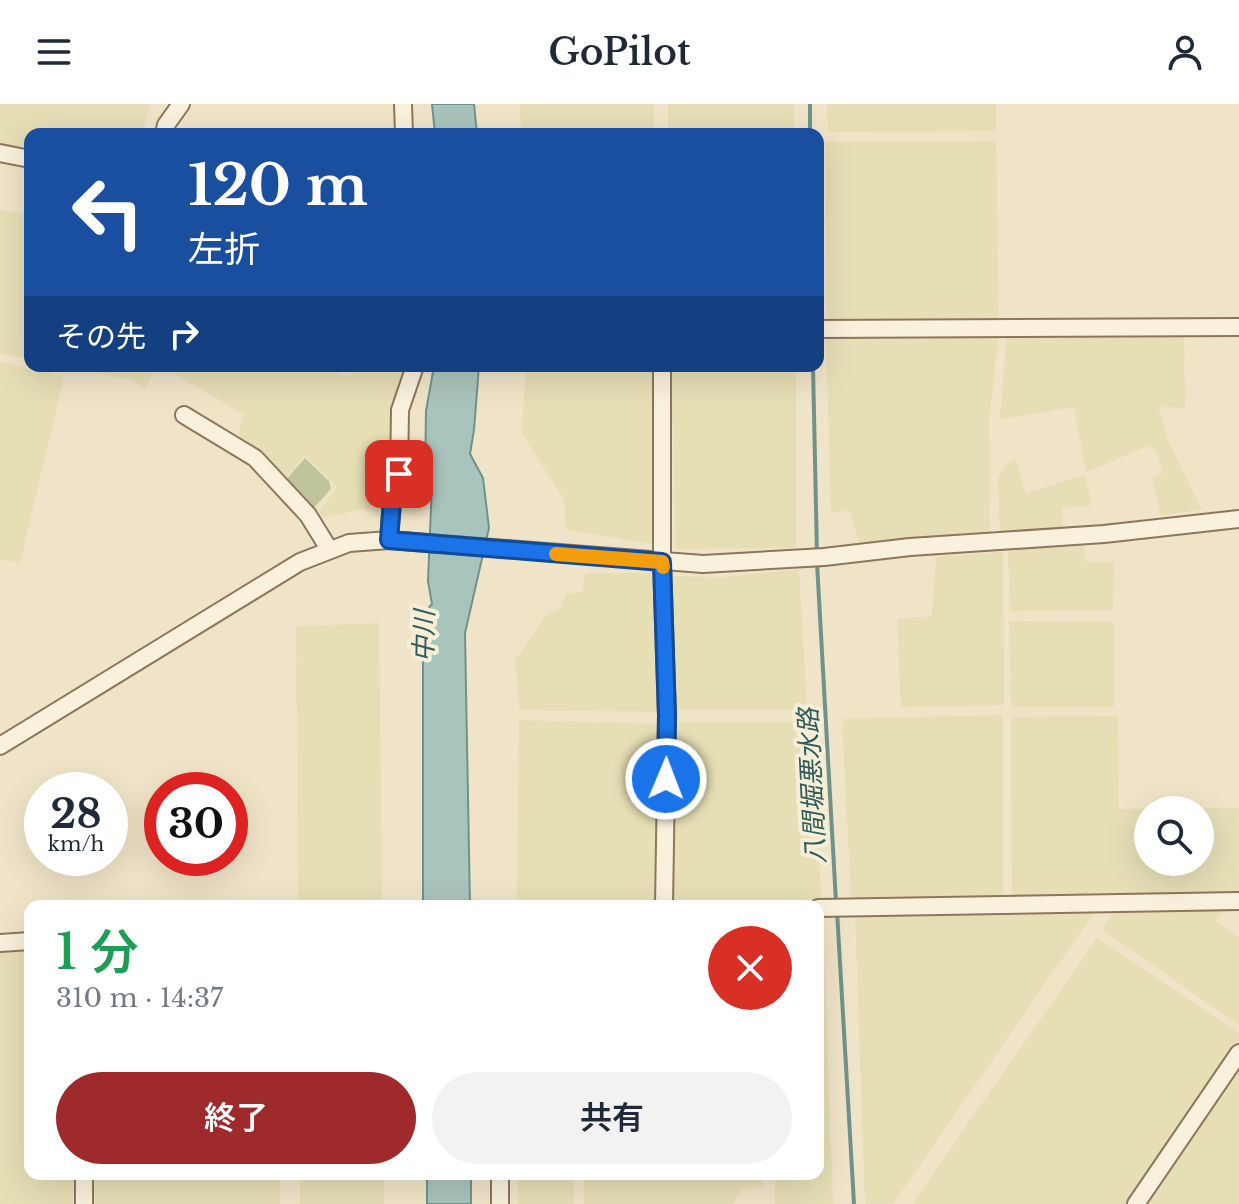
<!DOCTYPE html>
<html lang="ja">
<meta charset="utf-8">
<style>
body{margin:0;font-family:"Libre Baskerville","Noto Sans JP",serif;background:#f2f2f3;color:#1f2937;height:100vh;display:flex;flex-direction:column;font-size:30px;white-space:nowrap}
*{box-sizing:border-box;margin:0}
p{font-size:26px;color:#747a83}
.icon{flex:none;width:44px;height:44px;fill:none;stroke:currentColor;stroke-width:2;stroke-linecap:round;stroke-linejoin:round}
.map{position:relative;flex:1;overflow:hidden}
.sheet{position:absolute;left:24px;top:796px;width:800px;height:280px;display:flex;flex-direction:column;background:#fff;border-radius:16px;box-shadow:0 8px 32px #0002}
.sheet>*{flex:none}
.top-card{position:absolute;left:24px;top:24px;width:800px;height:244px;border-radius:16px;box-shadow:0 8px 32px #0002;background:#1a4fa0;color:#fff;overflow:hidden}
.fabs{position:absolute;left:1134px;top:692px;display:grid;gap:16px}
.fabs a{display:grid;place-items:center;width:80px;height:80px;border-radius:50%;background:#fff;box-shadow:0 8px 32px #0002;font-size:40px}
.speed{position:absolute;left:24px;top:668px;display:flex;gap:16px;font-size:40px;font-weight:700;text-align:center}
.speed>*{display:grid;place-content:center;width:104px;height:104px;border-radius:50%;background:#fff;box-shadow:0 8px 32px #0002;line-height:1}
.speed small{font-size:20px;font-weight:400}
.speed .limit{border:12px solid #d22;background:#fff;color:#111}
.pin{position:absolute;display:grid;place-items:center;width:68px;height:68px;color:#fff;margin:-34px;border-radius:16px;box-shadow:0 4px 12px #0006}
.me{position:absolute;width:88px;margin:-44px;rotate:1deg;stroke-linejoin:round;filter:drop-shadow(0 0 6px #0008)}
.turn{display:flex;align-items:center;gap:28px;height:168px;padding:0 32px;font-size:36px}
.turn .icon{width:104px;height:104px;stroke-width:2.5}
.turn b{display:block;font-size:56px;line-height:68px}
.then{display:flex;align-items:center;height:76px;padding:0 32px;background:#0003;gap:16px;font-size:30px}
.round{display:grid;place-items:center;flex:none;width:84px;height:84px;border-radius:42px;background:#f2f2f3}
.overview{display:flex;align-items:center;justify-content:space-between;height:136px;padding:0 32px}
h1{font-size:48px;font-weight:600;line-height:60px;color:#1e9e55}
.cta{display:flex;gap:16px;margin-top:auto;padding:16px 32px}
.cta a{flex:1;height:92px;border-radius:48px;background:#9e2a2b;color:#fff;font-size:32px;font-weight:600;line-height:92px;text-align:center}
.cta a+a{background:#f2f2f3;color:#1f2937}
header{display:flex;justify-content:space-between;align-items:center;height:104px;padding:0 32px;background:#fff;font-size:36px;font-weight:600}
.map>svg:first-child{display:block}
.farmland{fill:#e6deb5;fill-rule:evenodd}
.cemetery{fill:#bfc49a}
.water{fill:#a9c4bc;stroke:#6f938a;stroke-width:2}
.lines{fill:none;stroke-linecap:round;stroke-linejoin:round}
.stream{stroke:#6f938a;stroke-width:4}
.minor-casing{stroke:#8d765c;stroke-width:20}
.minor{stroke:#faf1dc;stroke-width:16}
.route-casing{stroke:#114b97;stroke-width:20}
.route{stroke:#1a73e8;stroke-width:14}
.slow{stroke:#f59e0b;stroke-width:14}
.labels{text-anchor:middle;stroke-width:8;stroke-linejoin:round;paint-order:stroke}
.water-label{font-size:26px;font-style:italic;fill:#2f5d5a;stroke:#f7eed8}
</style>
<header><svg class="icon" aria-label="menu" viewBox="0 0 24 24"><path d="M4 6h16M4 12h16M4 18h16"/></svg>GoPilot<svg class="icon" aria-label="person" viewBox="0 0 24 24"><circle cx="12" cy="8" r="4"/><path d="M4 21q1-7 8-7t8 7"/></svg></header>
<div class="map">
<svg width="1239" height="1100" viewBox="0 0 1239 1100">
<rect width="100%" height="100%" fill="#f0e4c8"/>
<path class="farmland" d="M0,0h150l-8,30h-112v18l-30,-6z
M520,0h134v30h-133z
M668,0h126v30h-126z
M827,0h169v27l-168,1z
M996,37l3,182 -171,-1 -3,-180z
M0,106l29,4 1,-3v148l-30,-6z
M1007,227h177l1,77 -27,-1 10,33 34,70 -41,5 -9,-38 10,-4 -5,-21 -9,-6 -62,26 -12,-65 -74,12z
M999,229l-10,87 1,114 -132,8 -7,-31 -20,1 -5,-176z
M0,258l64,14 -44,187 -20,-4z
M74,262h84l-14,23 -10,-9 -61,-11z
M162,262h155l32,11 9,-11h27l23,5 -17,31 -3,67 -17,39 -48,9 -4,-6 18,-25 -32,-30 -22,25 -20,-27 -26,-16 7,-23z
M526,262h128v178l-88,-14 -2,-31 -42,-65z
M671,262h125v182l-120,1z
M1015,355l11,34 59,-18 7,30 -30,3 1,20 -63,7 -2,-58 5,-10z
M1083,437l4,21h27l-1,48 -103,1 -2,-62z
M1003,448l1,153 -103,2 -4,-88 35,-3 4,-59z
M799,465l8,141h-134v-134l51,1z
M585,469h74v139l-139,-2 -5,-50 30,-44 16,-8 5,-14 17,-2z
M1009,517l105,1v85h-103z
M379,519l3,283h-84l-2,-280z
M1003,611v185l-152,-2 -9,-179z
M1118,612l1,93 120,-1v88l-227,5 -1,-184zM1148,706h52v52h-52z
M519,616l142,4v178l-144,-1z
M672,618h143l6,179h-147z
M1098,803l-205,297h-28l-10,-289z
M1223,805l-7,12 23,17v87l-137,-95 12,-18z
M818,813h5l10,287h-58v-30h43z
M1097,834l142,95v9l-112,162h-215z
M0,843h30v227h48l1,30h-79z
M1239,962v138h-94z
M90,1070h190v30h-190z
M300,1070h84v30h-84z
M518,1070h56v30h-56z
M584,1070h178v13l-19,2 -11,15h-148z"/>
<path class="cemetery" d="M305,354l24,23 2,8 -19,21 -28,-28z"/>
<path class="water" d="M432,0h42l3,30h-42z
M434,262h45l-5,64 -4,24 13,24 6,50 -24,105 5,273h-47v-258l2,-36 7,-8 -4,-23 4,-98 -7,-7 1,-65z
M427,1070h44v30h-44z"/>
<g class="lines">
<path class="stream" d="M810,0v30
M813,262l4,189
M817,459l19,339
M837,807l17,293"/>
<defs>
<path id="minor" d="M403,0l1,30
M164,30l2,-9 15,-21
M0,49l30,6
M818,225l421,-2
M662,262v196l5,154 -3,190
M184,311l71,43 53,57 21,34
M389,436l3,-39 7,-27 1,-64 15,-44
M0,642l300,-184 49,-19 40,-3 314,24 121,-7 86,-10 194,-13 135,-15
M818,804l421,-7
M0,839l30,-2
M84,1070v30
M500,1100v-30
M1136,1100l103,-151"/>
</defs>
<use href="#minor" class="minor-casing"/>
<use href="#minor" class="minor"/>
</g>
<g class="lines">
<defs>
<path id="route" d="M399,370l-7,27 -3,39 273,22 5,154 -1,63"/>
</defs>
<use href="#route" class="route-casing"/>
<use href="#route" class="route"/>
<path class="slow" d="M556,450l106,8 1,5"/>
</g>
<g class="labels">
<g class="water-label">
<text transform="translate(424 532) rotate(-89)" y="9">中川</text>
<text transform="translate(812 682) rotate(-93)" y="9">八間堀悪水路</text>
</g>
</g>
</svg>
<div class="fabs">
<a><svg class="icon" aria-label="search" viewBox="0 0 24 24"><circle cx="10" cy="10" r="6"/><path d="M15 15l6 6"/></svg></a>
</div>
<div class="speed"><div>28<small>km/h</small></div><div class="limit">30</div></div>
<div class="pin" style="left:399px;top:370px;background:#d93025"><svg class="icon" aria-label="arrive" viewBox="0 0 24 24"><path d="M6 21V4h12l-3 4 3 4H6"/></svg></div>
<svg class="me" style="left:666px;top:675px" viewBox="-20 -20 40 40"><circle r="17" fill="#1a73e8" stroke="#fff" stroke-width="3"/><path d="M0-11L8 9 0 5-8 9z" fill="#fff"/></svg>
<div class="top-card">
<div class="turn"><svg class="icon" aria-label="left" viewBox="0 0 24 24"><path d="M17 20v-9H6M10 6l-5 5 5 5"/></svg><div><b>120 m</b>左折</div></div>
<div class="then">その先<svg class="icon" aria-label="right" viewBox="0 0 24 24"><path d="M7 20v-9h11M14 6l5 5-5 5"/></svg></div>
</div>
<section class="sheet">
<div class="overview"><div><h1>1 分</h1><p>310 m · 14:37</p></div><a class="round" style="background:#d93025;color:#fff"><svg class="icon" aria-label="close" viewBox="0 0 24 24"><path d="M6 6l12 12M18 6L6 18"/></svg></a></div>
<div class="cta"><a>終了</a><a>共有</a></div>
</section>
</div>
